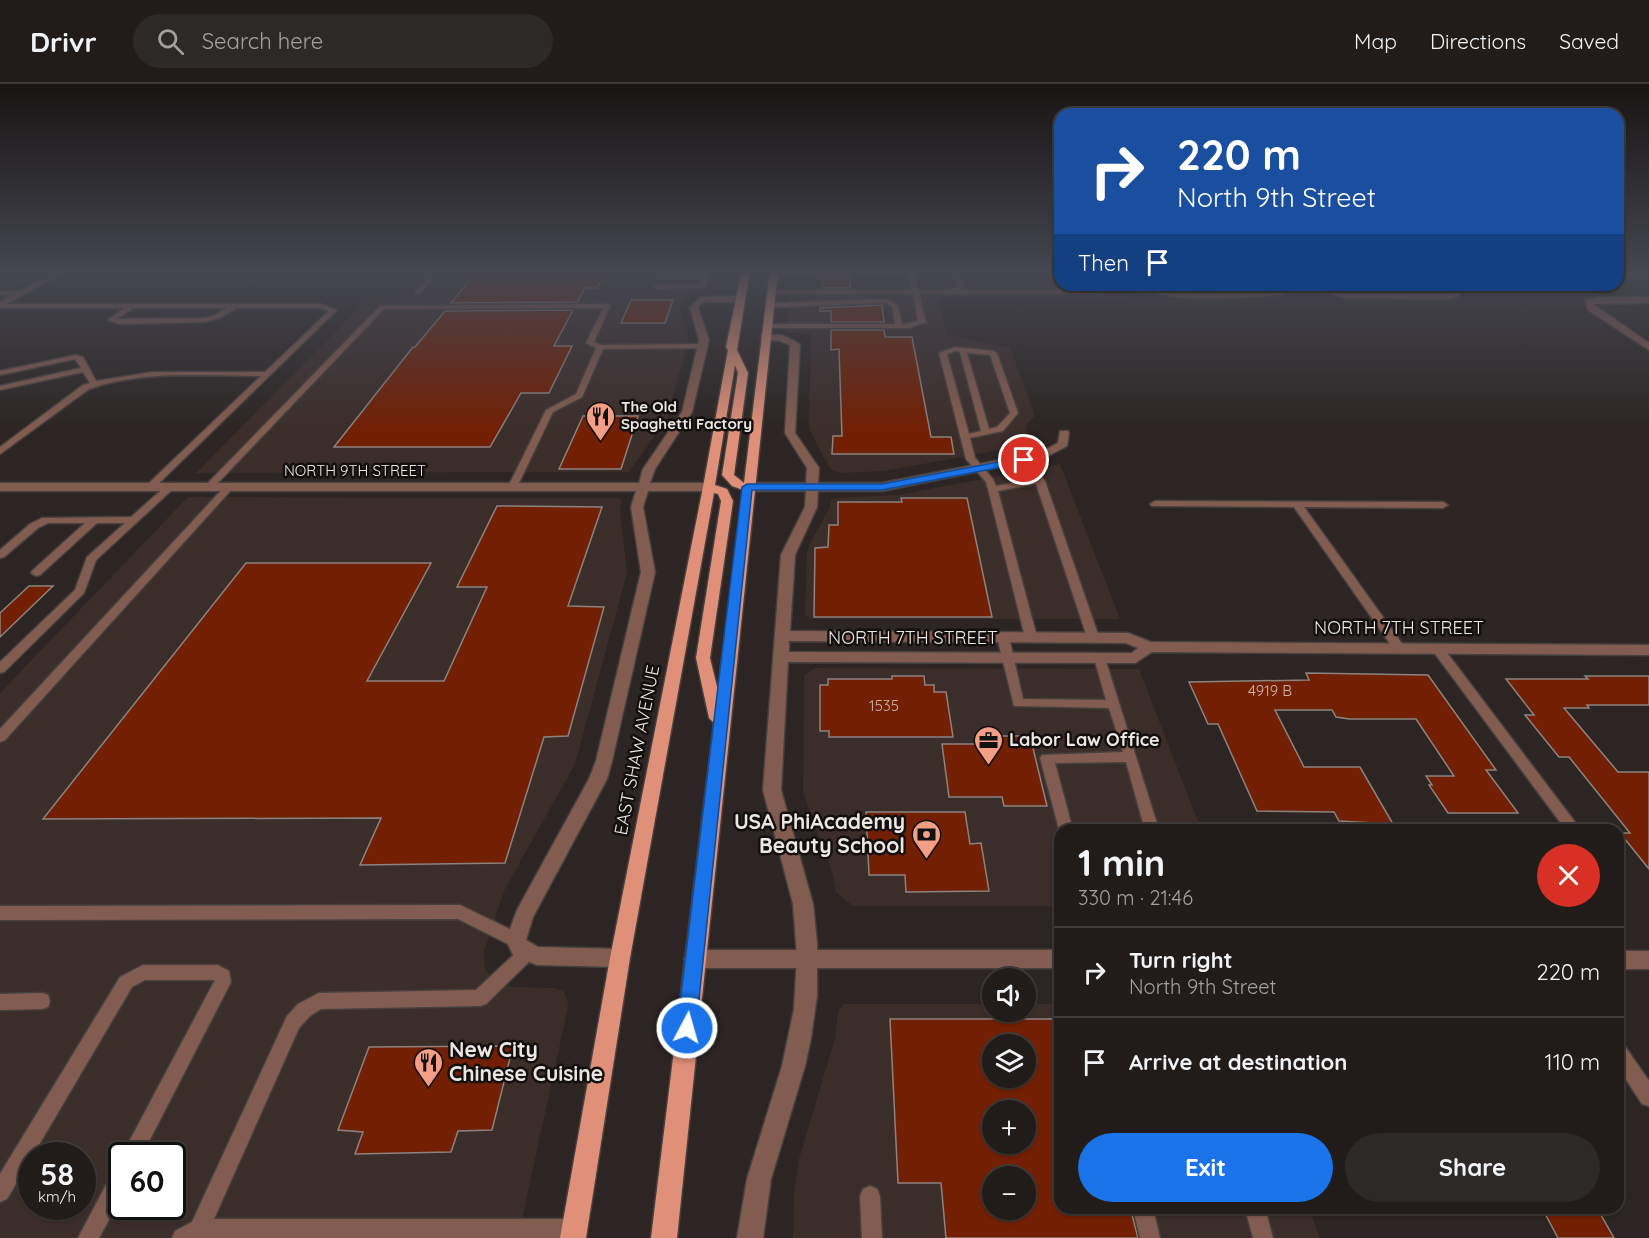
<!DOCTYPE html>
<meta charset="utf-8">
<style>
body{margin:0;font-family:Quicksand,sans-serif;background:#2d2927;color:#f1f3f6;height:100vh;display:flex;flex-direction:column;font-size:22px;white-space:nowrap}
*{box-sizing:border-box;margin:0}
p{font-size:20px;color:#a2a1a2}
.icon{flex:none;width:33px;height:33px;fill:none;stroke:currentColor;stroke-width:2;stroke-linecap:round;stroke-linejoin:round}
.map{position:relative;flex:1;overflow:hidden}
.panel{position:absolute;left:1054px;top:740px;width:570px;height:390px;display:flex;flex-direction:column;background:#211c1a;border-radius:18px;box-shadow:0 2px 4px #0004,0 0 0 2px #3e3a39}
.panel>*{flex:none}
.top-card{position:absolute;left:1054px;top:24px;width:570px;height:183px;border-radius:18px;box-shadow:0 2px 4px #0004,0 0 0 2px #3e3a39;background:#1a4fa0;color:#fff;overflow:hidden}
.fabs{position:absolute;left:982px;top:884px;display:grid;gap:12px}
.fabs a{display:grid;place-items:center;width:54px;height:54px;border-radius:50%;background:#211c1a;box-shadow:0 2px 4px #0004,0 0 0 2px #3e3a39;font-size:30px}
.speed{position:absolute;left:18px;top:1058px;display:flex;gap:12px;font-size:30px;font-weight:700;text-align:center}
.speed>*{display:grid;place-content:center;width:78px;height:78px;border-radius:50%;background:#211c1a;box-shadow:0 2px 4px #0004,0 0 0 2px #3e3a39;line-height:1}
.speed small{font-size:15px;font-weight:400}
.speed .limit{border:3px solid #111;border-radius:9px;background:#fff;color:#111}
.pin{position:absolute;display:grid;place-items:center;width:51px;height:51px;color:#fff;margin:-26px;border:3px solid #fff;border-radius:50%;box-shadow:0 2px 6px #0007}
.me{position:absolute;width:66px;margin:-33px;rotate:6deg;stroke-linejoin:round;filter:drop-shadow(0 0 4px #0008)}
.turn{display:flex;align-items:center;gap:21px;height:126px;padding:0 24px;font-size:27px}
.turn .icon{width:78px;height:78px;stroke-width:2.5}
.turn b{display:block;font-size:42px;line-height:51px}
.then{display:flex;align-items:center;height:57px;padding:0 24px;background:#0003;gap:12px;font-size:22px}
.round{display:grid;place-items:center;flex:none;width:63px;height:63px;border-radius:32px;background:#2d2927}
.headline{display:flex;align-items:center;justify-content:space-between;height:102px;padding:0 24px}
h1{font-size:36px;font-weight:800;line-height:45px}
.action{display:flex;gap:12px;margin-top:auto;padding:12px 24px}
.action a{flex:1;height:69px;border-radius:36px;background:#1a73e8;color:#fff;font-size:24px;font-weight:800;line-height:69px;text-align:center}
.action a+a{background:#2d2927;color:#f1f3f6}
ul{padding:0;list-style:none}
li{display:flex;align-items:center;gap:18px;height:90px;padding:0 24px;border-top:2px solid #3e3a39}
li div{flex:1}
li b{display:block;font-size:22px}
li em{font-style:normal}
header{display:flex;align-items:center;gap:36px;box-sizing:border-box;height:84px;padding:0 30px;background:#211c1a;border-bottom:2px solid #3e3a39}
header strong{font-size:28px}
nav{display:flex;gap:33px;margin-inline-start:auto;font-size:21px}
.search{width:420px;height:54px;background:#2d2927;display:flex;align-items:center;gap:15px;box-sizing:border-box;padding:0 21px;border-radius:33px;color:#a2a1a2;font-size:22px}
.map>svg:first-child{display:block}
.built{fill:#3b2d2a;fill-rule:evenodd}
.building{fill:#721f04;stroke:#8b8380;stroke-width:1.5;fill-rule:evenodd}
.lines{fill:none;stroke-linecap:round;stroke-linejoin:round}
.service-casing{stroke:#47403e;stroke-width:3}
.minor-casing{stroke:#47403e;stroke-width:3}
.tertiary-casing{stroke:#47403e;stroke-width:3}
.primary-casing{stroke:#47403e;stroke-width:3}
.service{fill:#835c51;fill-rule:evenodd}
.minor{fill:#835c51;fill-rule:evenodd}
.tertiary{fill:#835c51;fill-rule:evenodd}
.primary{fill:#e09079;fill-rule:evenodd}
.route{fill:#1a73e8;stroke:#114b97;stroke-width:1.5}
.labels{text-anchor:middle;stroke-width:5;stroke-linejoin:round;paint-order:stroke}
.far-poi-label{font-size:15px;font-weight:bold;fill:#ebe7e5;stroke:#120f0e;text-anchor:start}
.far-street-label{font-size:15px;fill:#ebe7e5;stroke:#120f0e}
.number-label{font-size:15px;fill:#cdb5ad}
.street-label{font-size:18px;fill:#ebe7e5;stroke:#120f0e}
.poi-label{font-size:18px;font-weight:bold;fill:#ebe7e5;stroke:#120f0e;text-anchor:start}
.near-poi-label{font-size:21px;font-weight:bold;fill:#ebe7e5;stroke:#120f0e;text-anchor:end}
</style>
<header>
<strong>Drivr</strong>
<div class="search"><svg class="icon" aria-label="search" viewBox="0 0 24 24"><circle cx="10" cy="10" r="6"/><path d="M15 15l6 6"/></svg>Search here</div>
<nav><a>Map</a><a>Directions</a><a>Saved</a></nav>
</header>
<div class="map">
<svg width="1649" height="1154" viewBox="0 0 1649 1154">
<rect width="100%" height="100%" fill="#2c2523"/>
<path class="built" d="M0,186h46l-46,25z
M424,186h304l-6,21 -30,2 -9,5 -3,11 8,31 -21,79 -38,53 -433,1 173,-175h29z
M791,186h269v15h65l9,13h-196l9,36 63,14 25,68 -9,9 3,17 -7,4 -137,25 -46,2 -9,-4 -21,-40 2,-95 -24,-2z
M1060,380l60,155h-310l-5,-5 2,-59 2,-10 20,-36 2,-9 3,-2 64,-3z
M188,413l430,1 4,2 -2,8 7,65 -52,191 -71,127 -20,60 1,18 13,14 14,4 42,1 9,3 4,7 1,9 -50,231h-518v-545zM32,1071h50v51h-50zM122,1071h50v51h-50z
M815,584l324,1 62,160 -141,1v76h-207l-17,-14 -3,-17 -30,-83 1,-117z
M844,920h149v7h33v-7h34v204h249l11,30h-527l1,-43 5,-36 36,-121 3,-27zM993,960h33v33h-33zM993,1026h33v33h-33zM993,1092h33v33h-33z"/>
<path class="building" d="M478,186h128l-9,18h-12l-8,14 -126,1z
M850,192v12h-28l1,-11z
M631,216h42l-8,23h-44z
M882,221l2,17h-53v-11h-11v-3z
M573,226l-19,36h18l-23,47h-28l-31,54h-156l79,-100h2l30,-36z
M831,246h53l1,7h27l19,100h20l3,17h-122l1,-18h9l-3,-87 -8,1z
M583,332h55l-17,53h-62z
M901,414h66l25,119h-178l1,-69 13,-1 1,-22h9v-23h64z
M497,422l105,1 -34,99 36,1 -36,129 -24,1 -39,126 -145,2 21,-47 -338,1 203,-256h185l-64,118h77l43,-94h-30z
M29,502h24l-53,51v-24z
M1306,589l122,2 68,95h-10l32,43h-70l-19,-28h3l-6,-9h28l-38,-57h-67l-13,-2 -4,-7h-57l29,57h56l33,57 -54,-3 -5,-9 -77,-1 -39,-87h-10l-19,-42 120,-2z
M892,592h32l1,9h9v7h12l7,45h-124v-6h-9v-46h8v-6h64z
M1585,592h64v29h-62l2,3h-25l54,64h31v97l-29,-36h10l-61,-76h-10l-34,-42h9l-28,-36h82z
M991,652h39l17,70h-43l-2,-9h-53l-7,-53h50z
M866,728h99l5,32 11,-1 8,48 -83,1 -1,-17h-36z
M890,935h170v192h71l7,27h-192l-5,-55h-43zM993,960h33v33h-33zM993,1026h33v33h-33zM993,1092h33v33h-33z
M513,962l-21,84 -34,1 -7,21 -96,2 8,-22 -25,-2 31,-83z
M1542,1124h55l17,30h-56z"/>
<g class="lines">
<defs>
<path id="service" d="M435,186h6l-22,24h-4v-2z
M705,186l5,1 -5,16 -48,2 -3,-2 3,-2h43l1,-7h-41l-3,-2 3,-2h43z
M959,186l5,17 -4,3h135l6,-1 3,-4h6l-5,7 -10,2h-176l7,28 -17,6h-143l-4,-2 4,-2h129l-3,-18 -7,-3 -101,4h-15l-3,-2 3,-2 117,-4 12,6 4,19 16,-3 -5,-27h-143l-3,-2 3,-2h142l-4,-17 -135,2 -3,-2 1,-1zM915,189h39l3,13 -8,4h-31z
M1649,189v4l-31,1v-4z
M1137,201c16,0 33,7 50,8 31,1 62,-1 93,-2l4,-1 -3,-5h7l2,7 -10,3c-36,2 -114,10 -143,-10z
M1317,201c10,0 19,7 29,9h107l1,-4 -6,-5h7l5,5 -2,6 -8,3 -104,-1 -15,-4z
M0,207h21l3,2 -3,2h-21z
M0,220h320l17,6 -183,178h-6v-4l113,-108c-57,0 -118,-6 -172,13l-89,65v-7l83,-62 7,-2 -7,-11 -83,18v-4l81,-18 -6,-9 -75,16v-4l76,-16 7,2 13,24 57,-9h112l64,-61 -9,-3h-84l-16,10 -15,4 -86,2 -11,-4 16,-12h-124zM133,224h93l-10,7 -11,3 -88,1z
M607,220l3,2 -16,36 7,3 101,-1 4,2 -4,2 -99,1 -21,48 -29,15 -37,77 -3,1 -5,-3 38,-77 30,-16 20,-46 -10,-5 17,-35 -219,1 -171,179h-6l-2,-2 175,-180z
M955,263l38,4 4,2 21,60 -15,18 -33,7 5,20 18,21 3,7 38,-7 -14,-19 5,-3 3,1 17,23 54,156 -2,3 -4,1 -6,-4 -51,-153 -38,7 39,146 -6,4 -6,-4 -37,-148 -2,-7 -20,-23 -27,-106zM956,267l4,1 21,79 -12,3 -22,-80zM967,269l23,2 20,58 -13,14 -8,2z
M171,399l3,1v4l-78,72 -12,33 -80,79 -4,1v-11l75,-72 12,-33 38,-34h-28l-57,52 -4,1 -5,-3 1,-2 53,-48h-37l-10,5 -34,29 -4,1v-8l30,-26 12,-6 89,-1 37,-33z
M230,399l3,1v4l-228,252 -5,2v-13l227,-245z
M1155,417l288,1 5,3 -5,3 -139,-1 99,138 2,3 -6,4 -4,-1 -101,-144 -142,-1 -2,-2z
M1003,549l6,4 14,62 83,1 -12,-42 6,-4 4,1 55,175h-14l-19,-68 -71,1 18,67h-13v3l-20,-75 2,-3 81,-3 -14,-44 -95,-2 -17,-69z
M1437,560l4,1 140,185h-15l-133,-179 -2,-3z
M460,821l62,30 2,5 -2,5 -6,2 -6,-2 -52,-26 -458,1v-14z
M527,862l6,2 2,5 -2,5 -47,46 -6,2 -159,3 -11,7 -11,12 -85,191h360l7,3 3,7 -3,7 -4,2h-405l3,-7 17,-9 95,-206 11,-12 21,-11 157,-3 45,-42z
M143,881h75l11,6 2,11 -89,173h-20l93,-175h-70l-13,7 -125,212 -7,3v-28l120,-197z
M42,909l6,2 2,6 -2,6 -6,2 -42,1v-16z
M1618,959l6,2 25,36v25l-7,-2 -24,-37z
M122,1081v31l-23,42h-21l37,-70z
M870,1102l7,3 3,7 2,42h-20l-2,-42 3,-7z
M1133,1124h20l7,30h-20z
M1245,1124h20l8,30h-20z"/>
<path id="minor" d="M58,186h9l-67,38v-6z
M701,213l39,-1 4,3 -4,3h-37l-5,5 11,33 -17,72 -37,57 -5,14h59l6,4 -6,4h-61l-5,16 12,65 -43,189 -5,18 -74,138 -7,23 12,7 82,2 7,3 3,6 -3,6 -7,3 -83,-2 -24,-10 -7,-15 11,-30 72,-131 7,-18 45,-189 -10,-65 5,-16h-636v-8h639l4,-14 39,-57 17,-72 -9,-33z
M1598,213h51v6l-56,1 56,39v7l-61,-40 -3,-9z
M761,251h21l18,9 -5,89 24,35 -1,15h64l159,-31 17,-9 2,-12h8l1,2 -2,13 -23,12 -162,33h-64l-1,16 -22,48 -5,76 338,2 23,9 498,3v10l-497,-3 -17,11 -347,-1 -7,128 32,114 4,39v53l-6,42 -6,28 -34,113 -8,59h-26l10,-59 35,-113 12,-57 3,-53 -4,-52 -30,-114 18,-235 24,-48 1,-16h-59l-6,-4 6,-4h59l1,-15 -22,-35 5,-88 -10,-4 -19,-2zM789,557l337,2 12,5 -6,5 -343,-1z"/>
<path id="tertiary" d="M694,866h366v18h-366l-7,-3 -3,-6 3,-6z
M1618,867h31v18h-31z"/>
<path id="primary" d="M742,186h8l-13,80 11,23 -14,102 10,8 26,-213h8l-101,968h-26l63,-515 -5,-5 -13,-60 25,-157 -3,-7 -4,-1 -84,465 -44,280h-26l50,-280 93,-471 25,-137 -2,-3zM735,281l3,8 -16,102 10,11 11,4 -25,201 -8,-33 23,-157 -6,-12 -12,-4z"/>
</defs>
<use href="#service" class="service-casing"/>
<use href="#minor" class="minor-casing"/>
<use href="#tertiary" class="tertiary-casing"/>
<use href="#primary" class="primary-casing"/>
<use href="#service" class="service"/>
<use href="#minor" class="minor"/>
<use href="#tertiary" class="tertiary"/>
<use href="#primary" class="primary"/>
</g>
<linearGradient id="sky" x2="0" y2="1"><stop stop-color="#181413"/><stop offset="0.54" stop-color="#454650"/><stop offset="1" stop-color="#454650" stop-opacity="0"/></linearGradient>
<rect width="1649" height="347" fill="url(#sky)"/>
<path class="route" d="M1024,373l6,3 -2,2 -146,28h-130l-56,538 -2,7 -7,3 -7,-3 -3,-7 65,-541 5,-3h135z"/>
<defs>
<symbol id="restaurant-pin" viewBox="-11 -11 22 30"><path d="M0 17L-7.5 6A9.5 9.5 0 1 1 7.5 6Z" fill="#f49e86" stroke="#120f0e"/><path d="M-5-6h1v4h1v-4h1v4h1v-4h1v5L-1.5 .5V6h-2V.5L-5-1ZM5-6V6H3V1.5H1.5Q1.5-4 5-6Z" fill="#111"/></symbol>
<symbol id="office-pin" viewBox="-11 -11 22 30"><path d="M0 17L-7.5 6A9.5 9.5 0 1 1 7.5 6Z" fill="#f49e86" stroke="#120f0e"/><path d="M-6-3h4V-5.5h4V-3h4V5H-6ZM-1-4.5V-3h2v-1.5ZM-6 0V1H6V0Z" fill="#111"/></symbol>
<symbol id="bank-pin" viewBox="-11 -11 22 30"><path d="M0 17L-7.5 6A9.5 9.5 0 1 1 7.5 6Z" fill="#f49e86" stroke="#120f0e"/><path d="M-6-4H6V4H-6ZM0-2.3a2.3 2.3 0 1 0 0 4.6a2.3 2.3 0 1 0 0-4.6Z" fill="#111"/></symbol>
</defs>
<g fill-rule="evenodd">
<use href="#restaurant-pin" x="584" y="316" width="33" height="45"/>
<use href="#office-pin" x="972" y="640" width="33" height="45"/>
<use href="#bank-pin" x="910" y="734" width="33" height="45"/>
<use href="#restaurant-pin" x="412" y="962" width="33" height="45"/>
</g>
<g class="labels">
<g class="far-poi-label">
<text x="621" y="328">The Old<tspan x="621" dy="17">Spaghetti Factory</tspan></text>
</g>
<g class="far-street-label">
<text x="355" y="392">NORTH 9TH STREET</text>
</g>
<g class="number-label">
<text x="1270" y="612">4919 B</text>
<text x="884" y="627">1535</text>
</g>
<g class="street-label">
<text x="1399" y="550">NORTH 7TH STREET</text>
<text x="913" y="560">NORTH 7TH STREET</text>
<text transform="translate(637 666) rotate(-79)" y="6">EAST SHAW AVENUE</text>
</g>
<g class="poi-label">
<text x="1009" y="662">Labor Law Office</text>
</g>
<g class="near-poi-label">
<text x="905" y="745">USA PhiAcademy<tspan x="905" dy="24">Beauty School</tspan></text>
<text x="449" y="973" text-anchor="start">New City<tspan x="449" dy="24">Chinese Cuisine</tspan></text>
</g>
</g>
</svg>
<div class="fabs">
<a><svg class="icon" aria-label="sound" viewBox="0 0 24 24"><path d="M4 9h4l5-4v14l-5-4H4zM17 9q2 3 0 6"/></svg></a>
<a><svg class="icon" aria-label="layers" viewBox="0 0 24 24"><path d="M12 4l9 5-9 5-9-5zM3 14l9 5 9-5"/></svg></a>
<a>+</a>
<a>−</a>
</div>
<div class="speed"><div>58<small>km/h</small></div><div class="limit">60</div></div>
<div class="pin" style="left:1024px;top:376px;background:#d93025"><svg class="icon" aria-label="arrive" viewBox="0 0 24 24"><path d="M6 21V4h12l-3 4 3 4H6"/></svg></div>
<svg class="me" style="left:687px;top:944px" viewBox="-20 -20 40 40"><circle r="17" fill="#1a73e8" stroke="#fff" stroke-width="3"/><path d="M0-11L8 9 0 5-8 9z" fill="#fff"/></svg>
<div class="top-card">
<div class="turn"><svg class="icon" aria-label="right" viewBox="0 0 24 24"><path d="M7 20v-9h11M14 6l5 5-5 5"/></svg><div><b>220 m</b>North 9th Street</div></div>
<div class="then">Then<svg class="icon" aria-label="arrive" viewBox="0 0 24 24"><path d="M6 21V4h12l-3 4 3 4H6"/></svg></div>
</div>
<section class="panel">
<div class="headline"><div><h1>1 min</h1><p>330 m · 21:46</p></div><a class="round" style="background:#d93025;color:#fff"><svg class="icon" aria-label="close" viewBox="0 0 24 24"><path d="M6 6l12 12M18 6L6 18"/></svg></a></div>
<ul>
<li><svg class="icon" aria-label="right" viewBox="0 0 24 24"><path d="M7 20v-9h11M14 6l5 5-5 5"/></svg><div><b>Turn right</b><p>North 9th Street</p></div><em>220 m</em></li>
<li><svg class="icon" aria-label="arrive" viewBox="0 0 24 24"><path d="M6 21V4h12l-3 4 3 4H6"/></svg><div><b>Arrive at destination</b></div><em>110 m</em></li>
</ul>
<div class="action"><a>Exit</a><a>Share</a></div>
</section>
</div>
